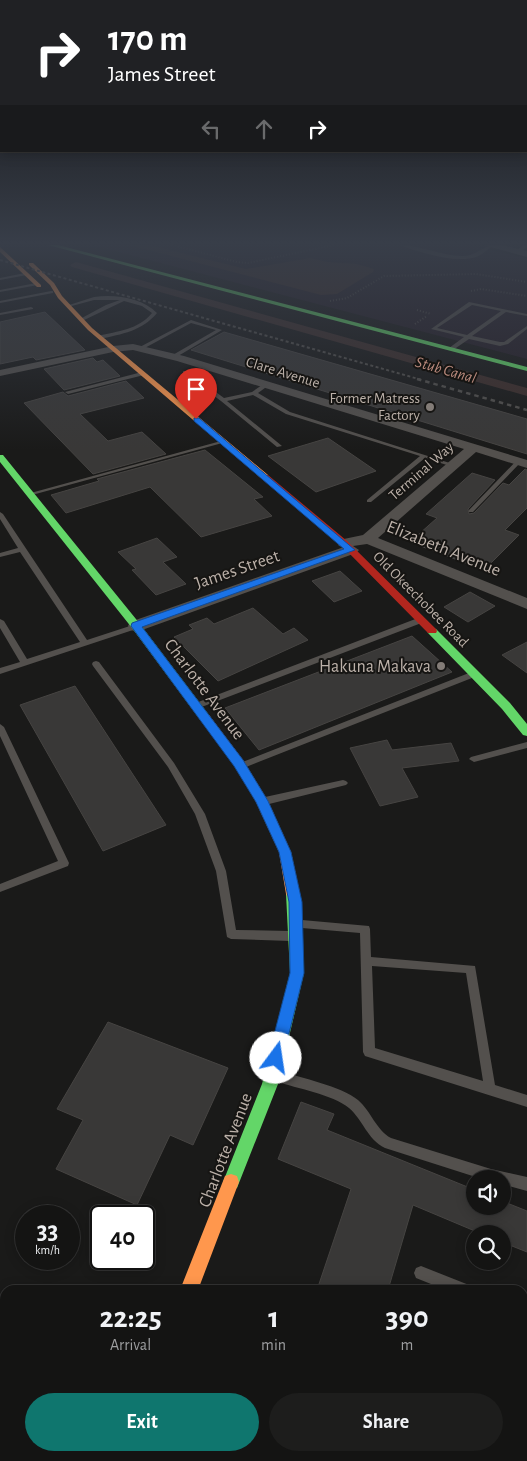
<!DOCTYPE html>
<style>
body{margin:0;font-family:"Alegreya Sans",sans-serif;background:#1d1d1c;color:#f1f3f6;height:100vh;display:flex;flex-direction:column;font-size:19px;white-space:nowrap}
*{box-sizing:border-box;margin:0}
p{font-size:16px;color:#9d9ea0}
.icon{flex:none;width:28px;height:28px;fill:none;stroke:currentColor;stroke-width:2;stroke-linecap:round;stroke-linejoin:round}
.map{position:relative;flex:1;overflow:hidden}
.panel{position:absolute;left:0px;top:1285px;width:528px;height:176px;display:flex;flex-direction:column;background:#141413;border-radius:15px 15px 0 0;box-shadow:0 2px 12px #0003,0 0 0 1px #333}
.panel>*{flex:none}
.banner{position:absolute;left:0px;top:0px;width:528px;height:152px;box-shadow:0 2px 12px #0003,0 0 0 1px #333;background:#202124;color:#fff;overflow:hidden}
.controls{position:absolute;left:466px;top:1170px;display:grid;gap:10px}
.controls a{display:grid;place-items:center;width:45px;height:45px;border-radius:50%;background:#141413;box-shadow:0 2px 12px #0003,0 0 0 1px #333;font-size:25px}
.speed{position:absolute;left:15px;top:1205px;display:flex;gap:10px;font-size:25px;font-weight:700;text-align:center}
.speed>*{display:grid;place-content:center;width:65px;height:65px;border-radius:50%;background:#141413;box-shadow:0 2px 12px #0003,0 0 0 1px #333;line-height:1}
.speed small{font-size:12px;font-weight:400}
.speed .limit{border:2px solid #111;border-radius:8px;background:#fff;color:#111}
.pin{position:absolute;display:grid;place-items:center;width:42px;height:42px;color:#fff;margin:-51px -21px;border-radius:50% 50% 50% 0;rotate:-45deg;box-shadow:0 0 5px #0007}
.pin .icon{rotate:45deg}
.me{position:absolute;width:55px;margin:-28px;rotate:14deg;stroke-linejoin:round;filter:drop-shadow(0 0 4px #0008)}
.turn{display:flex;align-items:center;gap:18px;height:105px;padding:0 25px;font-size:22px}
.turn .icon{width:65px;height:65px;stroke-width:2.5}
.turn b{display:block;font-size:35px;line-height:42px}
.lanes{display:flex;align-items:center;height:48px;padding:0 25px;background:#0003;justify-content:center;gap:25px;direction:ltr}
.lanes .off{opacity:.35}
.eta{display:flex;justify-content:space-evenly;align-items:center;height:85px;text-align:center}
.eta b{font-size:30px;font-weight:700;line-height:35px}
.action{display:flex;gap:10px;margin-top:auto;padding:10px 25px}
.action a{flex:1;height:58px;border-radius:30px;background:#0f766e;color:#fff;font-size:20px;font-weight:700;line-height:58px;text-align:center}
.action a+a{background:#1d1d1c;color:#f1f3f6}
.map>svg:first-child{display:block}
.green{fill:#261f28}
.water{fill:#3d2e2b}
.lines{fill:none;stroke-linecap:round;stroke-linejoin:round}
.canal{fill:#3d2e2b;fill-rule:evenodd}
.building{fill:#393837;stroke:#464442}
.path{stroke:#4e4b49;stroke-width:2;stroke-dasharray:1 2;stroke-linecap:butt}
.lane{fill:#53504d;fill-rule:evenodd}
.street{fill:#53504d;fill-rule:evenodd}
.fast{fill:#63d668;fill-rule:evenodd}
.slow{fill:#ff974d;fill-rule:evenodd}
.jam{fill:#b3261e;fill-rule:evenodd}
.rail-far1{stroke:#52504d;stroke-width:2;stroke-dasharray:3 2.5;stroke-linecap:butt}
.rail{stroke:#52504d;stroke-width:2.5;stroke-dasharray:4.5 4;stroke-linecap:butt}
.route{fill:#1a73e8;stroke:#114b97}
.poi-dot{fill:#837c77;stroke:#161513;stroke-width:2}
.labels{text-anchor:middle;stroke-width:4;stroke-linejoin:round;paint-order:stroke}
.far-street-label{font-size:15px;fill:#bcb1a9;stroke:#161513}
.far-poi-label{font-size:15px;fill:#bcb1a9;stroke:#161513;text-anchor:end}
.far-water-label{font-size:16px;font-style:italic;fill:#ba8a7d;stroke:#161513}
.street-label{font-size:18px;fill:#bcb1a9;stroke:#161513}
.poi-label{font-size:18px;fill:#bcb1a9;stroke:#161513;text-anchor:end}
</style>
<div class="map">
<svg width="527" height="1461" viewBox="0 0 527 1461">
<rect width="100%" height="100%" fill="#1a1a19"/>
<path class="green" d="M92,245h375l60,13v101z"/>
<path class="water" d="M129,245h20l97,24 64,-11 18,4 29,2 17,5 -1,3 -36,22 -16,1z"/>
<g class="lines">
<path class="canal" d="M76,262l451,126v8l-455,-129 -2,-2z"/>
</g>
<path class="building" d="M45,312l40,38 -49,10 -3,-3 -33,7v-42z
M224,332l303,87v35l-336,-104z
M93,358l4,4 6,-2 17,16 -56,14 -20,-21z
M126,381l18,17 -64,16 28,27 34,-9 24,22 -73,20 -69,-71 39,-11 5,4z
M328,438l48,33 -60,21 -48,-36z
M205,450l58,47 -9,2 18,17 -71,21 -51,-50 -84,26 -15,-18 48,-14 -2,-2z
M525,469l2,1v38l-22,22 14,5 -35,35 -74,-28 27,-24 -11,-4 46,-41 23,7 -27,29 1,5 5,-1 29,-30 6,2z
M157,538l20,19 -14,5 23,22 -30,11 -24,-25 4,-1 -18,-17z
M340,571l22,20 -28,11 -22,-21z
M470,592l25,14 -27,16 -24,-15z
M253,608l30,26 11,-6 14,12 -90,41 -44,-44 19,-8 -4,-4 18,-7 7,6z
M412,636l40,36 -193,78 -34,-42z
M527,642v31l-25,-18z
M75,686l91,139 -63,26 -83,-146z
M387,740l5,10 59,-7 8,18 -57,7 16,29 -38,9 -30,-58z
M108,1022l120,46 -35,77 -23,-10 -33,70 -81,-36 27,-49 -26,-11z
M301,1102l33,12 -7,16 148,60v16h27v-5l25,10v41l-25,-10v-8h-20l-69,-29 -25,85h-71l34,-101 -73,-30z"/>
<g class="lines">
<path class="path" d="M172,245l65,17 11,1 86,-18
M471,291l10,-2 46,7
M330,301l17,-3 37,-22 92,-2 51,8
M417,310l14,4
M415,324l12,-8"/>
<path class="lane" d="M399,245c22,0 42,11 64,11 13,0 21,-11 29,-10 -5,4 -10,9 -16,11 -20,7 -57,-5 -77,-12z
M524,245h3v2l-8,6h-4v-2z
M25,273l2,2 -27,5v-2z
M36,283l2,1v1l-38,7v-2z
M51,291h2v2l-53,10v-2z
M94,297c22,-3 48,1 63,16 -15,18 -35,21 -57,26l-2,-1v-2c20,-5 40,-6 54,-23l-10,-7 -18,-5 -42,20h-2v-2l26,-14 14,-5h-26l-26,7 -2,-1z
M469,302l58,12v2l-21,-4 -34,24 28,6h4l23,-16v3l-19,15 -8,2 -31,-7 -16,11h-4v-2l15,-11 -33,-8zM472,305l29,6 -34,24 -30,-7z
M31,307l2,1v1l-33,6v-2z
M191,320l31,10 -49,29 -3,-2 1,-1 45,-26 -25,-7 -50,27 -5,-1z
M183,371h4l37,27 28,-6 13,-9h4v2l-11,8 32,19 166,53 -3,2 -28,-9 -54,44h-4v-2l53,-44 -134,-42 -33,-19 -26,6 55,45 -5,1 -56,-46 -38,-28z
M142,372l2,1v2l-76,19 -3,-2z
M221,441l5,1 -194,53 -2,1 -3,-2z
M517,460l5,1 -49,51h-4v-2z
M0,512l3,2 84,126 49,-16h3l1,2 -1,2 -139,46v-6l20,-6 -20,-34v-9l4,2 23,38 53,-17 -60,-90 -20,5v-4l18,-5 -18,-29z
M418,618h3l4,2 -1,2 -225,86 -3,1 -4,-3 1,-2z
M96,661l3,1 75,101 31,51 21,57 10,59 54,1 4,2 1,3 -1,3 -4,2 -59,-2 -4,-2 -11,-66 -21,-57 -27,-47 -75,-101 -1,-2 1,-2z
M474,671l3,1 1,2 -1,2 -231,91h-6l-2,-2 2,-2z
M0,724l4,3 65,136 -1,3 -68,26v-8l58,-23 -58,-125z
M527,742v6l-53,14 -5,-3 2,-2z
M343,780l3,1 2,2 -2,2 -81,20 -3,-2 -2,-2 2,-2 3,-2z
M302,920l67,6 1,3 1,28 104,9 20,119 32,10v12l-162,-51 -2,-4 -3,-119 -58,-5 -4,-1 -1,-3 1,-3zM372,966l94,7 17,108 -108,-33z
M280,1071c21,7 61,15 78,29 13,11 18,30 33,38l100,31 36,8v14l-25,-7v-5h-20l-97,-31c-18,-9 -22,-28 -36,-40 -17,-14 -52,-19 -73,-27l-2,-4 2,-4z
M421,1266l48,19 2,5h-25l-30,-12 -2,-5 2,-5z
M522,1307l5,2v14l-5,-2z"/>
<path class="street" d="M483,245h18l26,6v6z
M133,344l51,12 343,104v8l-51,-16 -98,86 149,60v11l-160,-65 -14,2 6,4 -3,3 -214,77 -6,1 -6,-1 -2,-4 2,-4 214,-75 -5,-1 -2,-3 2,-3 24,-5 101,-86 -287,-88 -44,-11 -20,2 -113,24v-6l113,-24z
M159,1456h38l2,5h-38z"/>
<path class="fast" d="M48,245h10l469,122v4z
M0,455h3l137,169 69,91 2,3 -2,3h-8l-69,-93 -132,-166z
M432,628l4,1 74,74 17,21v12l-4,-1 -21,-26 -74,-76 -1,-2 1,-2z
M293,889l5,1 2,4 4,79 -26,111 -41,104 -6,2 -6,-2 -2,-6 39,-98 28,-111 -4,-79 2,-4z"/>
<path class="slow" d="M0,247l41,38v2h-4l-37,-35z
M29,263h4l21,20 8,13 30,32 176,147v4h-6l-174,-149 -30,-32 -8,-13 -21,-20z
M205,714l4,1 34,45 25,41 23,51 9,42 -2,4 -5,1 -5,-1 -2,-4 -7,-42 -23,-50 -21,-36 -36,-48z
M231,1174l6,2 2,6 -41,108h-18l45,-114z"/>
<path class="jam" d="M262,475h6l79,66 89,88 1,2 -1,2h-8l-87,-88 -79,-66z"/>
<path class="rail-far1" d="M0,260l422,120"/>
<path class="rail" d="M417,379l110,31"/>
</g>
<linearGradient id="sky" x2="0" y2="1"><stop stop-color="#0e0e0e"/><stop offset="0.54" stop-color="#383e49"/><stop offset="1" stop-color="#383e49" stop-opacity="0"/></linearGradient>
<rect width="527" height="450" fill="url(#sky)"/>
<path class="route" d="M194,418h5l156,132 -213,77 101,133 25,41 23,51 11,50 2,71 -21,85 -2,5 -5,2 -6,-2 -2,-5 22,-85 -1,-71 -10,-50 -23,-50 -22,-36 -103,-140 1,-3 212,-74 -150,-128z"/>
<g class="poi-dot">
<circle cx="430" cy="407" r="5"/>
<circle cx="441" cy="666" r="5"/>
</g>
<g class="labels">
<g class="far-street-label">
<text transform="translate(283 372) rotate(17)" y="5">Clare Avenue</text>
<text transform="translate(421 471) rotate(-41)" y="5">Terminal Way</text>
<text transform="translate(421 599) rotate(45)" y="5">Old Okeechobee Road</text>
</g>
<g class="far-poi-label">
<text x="420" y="403">Former Matress<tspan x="420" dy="17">Factory</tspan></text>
</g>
<g class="far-water-label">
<text transform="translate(446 369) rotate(16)" y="6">Stub Canal</text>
</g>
<g class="street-label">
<text transform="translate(444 548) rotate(22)" y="6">Elizabeth Avenue</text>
<text transform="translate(237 569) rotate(-19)" y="6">James Street</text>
<text transform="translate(205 689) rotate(53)" y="6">Charlotte Avenue</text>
<text transform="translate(225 1150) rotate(-69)" y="6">Charlotte Avenue</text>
</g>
<g class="poi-label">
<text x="431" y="672">Hakuna Makava</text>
</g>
</g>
</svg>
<div class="controls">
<a><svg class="icon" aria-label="sound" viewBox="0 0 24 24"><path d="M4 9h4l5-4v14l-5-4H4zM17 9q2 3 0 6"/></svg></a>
<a><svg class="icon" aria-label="search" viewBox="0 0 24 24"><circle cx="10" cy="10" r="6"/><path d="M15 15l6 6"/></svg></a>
</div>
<div class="speed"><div>33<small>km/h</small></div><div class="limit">40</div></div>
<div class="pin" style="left:196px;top:419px;background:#d93025"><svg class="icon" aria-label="arrive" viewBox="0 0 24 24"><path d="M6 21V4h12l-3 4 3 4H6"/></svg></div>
<svg class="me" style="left:276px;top:1058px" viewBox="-20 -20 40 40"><circle r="19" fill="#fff"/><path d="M0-13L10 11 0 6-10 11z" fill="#1a73e8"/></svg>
<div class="banner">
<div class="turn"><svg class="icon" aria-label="right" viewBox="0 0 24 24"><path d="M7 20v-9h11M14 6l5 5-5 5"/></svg><div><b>170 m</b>James Street</div></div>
<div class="lanes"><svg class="icon off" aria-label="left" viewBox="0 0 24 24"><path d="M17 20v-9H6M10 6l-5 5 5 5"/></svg><svg class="icon off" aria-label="ahead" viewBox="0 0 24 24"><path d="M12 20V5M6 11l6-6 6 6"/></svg><svg class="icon" aria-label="right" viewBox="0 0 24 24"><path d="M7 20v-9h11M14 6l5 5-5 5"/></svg></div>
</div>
<section class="panel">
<div class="eta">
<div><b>22:25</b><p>Arrival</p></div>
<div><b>1</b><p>min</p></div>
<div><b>390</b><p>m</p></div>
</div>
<div class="action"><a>Exit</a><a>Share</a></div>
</section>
</div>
